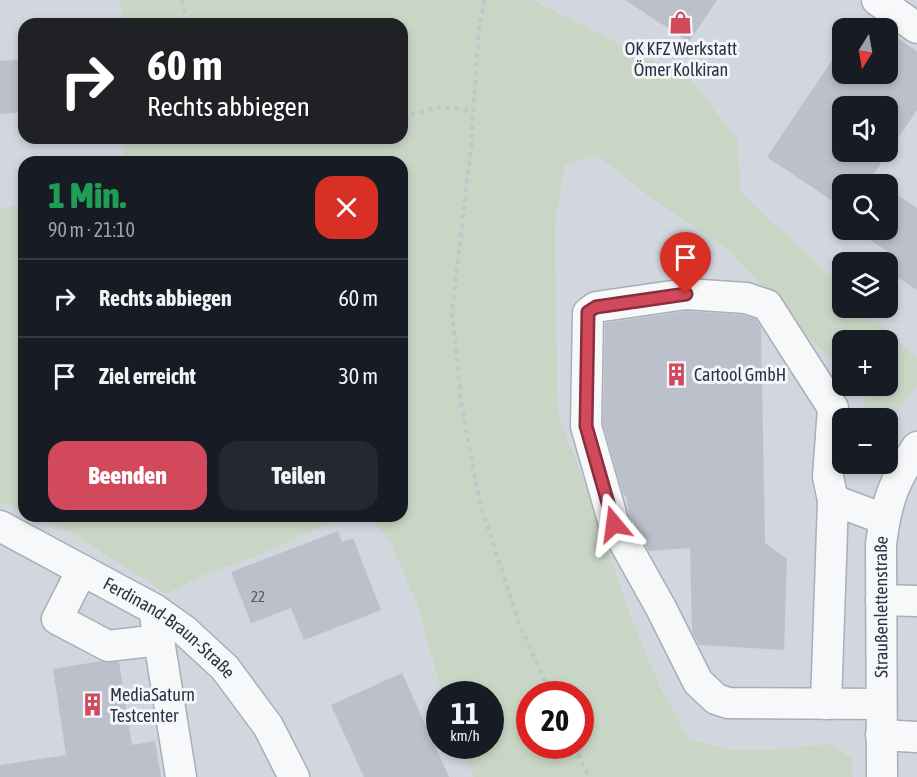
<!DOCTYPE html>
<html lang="de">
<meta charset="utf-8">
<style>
body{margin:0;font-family:"Asap Condensed",sans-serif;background:#242831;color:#f1f3f6;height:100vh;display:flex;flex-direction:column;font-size:22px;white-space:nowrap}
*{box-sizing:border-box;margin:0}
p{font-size:20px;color:#9ea1a6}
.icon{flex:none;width:33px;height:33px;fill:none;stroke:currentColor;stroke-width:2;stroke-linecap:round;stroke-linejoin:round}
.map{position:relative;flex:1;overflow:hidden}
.details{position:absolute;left:18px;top:156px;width:390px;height:366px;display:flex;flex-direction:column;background:#171b24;border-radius:18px;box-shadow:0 3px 9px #0003}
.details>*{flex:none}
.hud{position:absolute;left:18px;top:18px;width:390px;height:126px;border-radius:18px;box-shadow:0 3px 9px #0003;background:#202124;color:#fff;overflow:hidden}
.needle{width:39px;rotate:191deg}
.tools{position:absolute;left:832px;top:18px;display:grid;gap:12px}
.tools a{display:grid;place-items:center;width:66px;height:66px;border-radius:12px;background:#171b24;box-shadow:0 3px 9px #0003;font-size:30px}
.speed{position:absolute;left:426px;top:681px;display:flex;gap:12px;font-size:30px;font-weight:700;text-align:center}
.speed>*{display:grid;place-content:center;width:78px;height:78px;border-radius:50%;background:#171b24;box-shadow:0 3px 9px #0003;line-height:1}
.speed small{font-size:15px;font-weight:400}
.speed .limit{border:9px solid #d22;background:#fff;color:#111}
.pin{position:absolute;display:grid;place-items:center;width:51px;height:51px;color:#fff;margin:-62px -26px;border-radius:50% 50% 50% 0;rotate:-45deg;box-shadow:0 0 6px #0007}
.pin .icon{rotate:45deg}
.me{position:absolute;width:66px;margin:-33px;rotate:344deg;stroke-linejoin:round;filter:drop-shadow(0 0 4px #0008)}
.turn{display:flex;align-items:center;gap:21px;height:126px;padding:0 30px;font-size:27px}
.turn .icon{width:78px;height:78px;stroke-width:2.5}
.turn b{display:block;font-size:42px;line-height:51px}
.round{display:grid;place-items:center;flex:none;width:63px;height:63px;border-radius:18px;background:#242831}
.summary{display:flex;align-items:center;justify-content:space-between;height:102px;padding:0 30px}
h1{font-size:36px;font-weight:800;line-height:45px;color:#1e9e55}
.action{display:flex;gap:12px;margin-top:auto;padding:12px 30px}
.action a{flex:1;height:69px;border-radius:18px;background:#d1495b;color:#fff;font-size:24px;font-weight:800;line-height:69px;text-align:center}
.action a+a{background:#242831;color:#f1f3f6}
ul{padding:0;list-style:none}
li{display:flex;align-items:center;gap:18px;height:78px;padding:0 30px;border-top:2px solid #363941}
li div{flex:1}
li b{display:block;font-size:22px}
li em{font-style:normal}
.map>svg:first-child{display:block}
.built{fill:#d2d6de;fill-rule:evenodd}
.green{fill:#c9d6c5;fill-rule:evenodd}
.building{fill:#bbc0ca;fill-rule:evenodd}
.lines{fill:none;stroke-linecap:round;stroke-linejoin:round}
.minor-casing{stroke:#a9aeb7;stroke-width:33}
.path{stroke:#c2c5cb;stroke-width:4;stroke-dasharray:4.5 4.5;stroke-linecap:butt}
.minor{stroke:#f7f8fa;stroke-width:30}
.route-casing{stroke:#882f3b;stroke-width:15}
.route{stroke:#d1495b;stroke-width:10}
.labels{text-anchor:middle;stroke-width:6;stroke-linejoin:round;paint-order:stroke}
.number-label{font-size:15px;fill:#4f5766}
.poi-label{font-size:18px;fill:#2b3445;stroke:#f4f6f9;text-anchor:start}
.street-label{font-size:18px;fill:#2b3445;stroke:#f4f6f9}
</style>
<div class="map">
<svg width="917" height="777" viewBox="0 0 917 777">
<rect width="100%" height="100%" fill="#e4e7ec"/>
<path class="built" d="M0,0h119l3,24h-98v114h101l-4,24h-97v42l-24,4z
M533,0h384v358l-53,-50h24v-46h-45v26l-102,-96 -5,-53 -45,-59zM843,28h45v46h-45zM843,106h45v46h-45zM843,184h45v46h-45z
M596,155l52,41 80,54 115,123v13h11l11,11 -5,21h-17v46h45v-40l29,-38v391h-64l-1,-18 -80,-9h-42l-41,-11 -29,-53 -30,-72 -40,-119 -32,-81 -3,-190 10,-58z
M0,502l24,10v4h8l41,18 94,60 35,-18 53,-19 93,-41h21l22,28 26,61 25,89h-2v52h17l17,31h-474z"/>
<path class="green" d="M119,0h414l158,80 46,59 4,53 102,96v20h21l53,50v28l-29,38v-6h-28l5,-21 -11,-11h34v-46h-45v34l-115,-124 -80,-54 -52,-41 -31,11 -10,58 3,190 32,81 40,119 30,72 29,53 41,11h42l57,-6 23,15 1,18h-379l-17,-31h33v-52h-48l-25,-89 -26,-61 -22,-28h33v-354h-281l4,-24h277v-114h-280zM530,694h50v52h-50z
M24,204v308l-24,-10v-294z
M32,516h316l-93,41 -53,19 -35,18 -94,-60z"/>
<path class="building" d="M625,0h92l-28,42z
M888,32l29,19v59l-50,74h-24v24l-76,-51 76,-113v30h45zM843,106h45v46h-45z
M24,59v53l-24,2v-53z
M888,189l29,19v82l-29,-19v-9l5,-7 -38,-25h33z
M687,311l56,4 13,4 5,9 4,215 22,16 -3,91 -85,-5 -7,-13 -2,-84 -41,3 -19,-34 -4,-21 -3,-2 -20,-70 2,-101z
M338,531l4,11 11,-4 28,72 -77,30 -13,-32 -40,15 -20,-51z
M101,661l18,1 13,83 23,-4 6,36h-161v-12l66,-10 -13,-86z
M402,673l47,104h-85l-33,-72z"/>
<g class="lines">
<defs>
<g id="minor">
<path d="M877,0l40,28"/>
<path id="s1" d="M0,526l154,83 31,22 40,37 43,58 26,51"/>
<path d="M82,570l-25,49 51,27 51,-6"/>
<path d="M881,600l36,1"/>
<path d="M154,609l27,168"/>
<path d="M826,704l7,-204"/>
<path d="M881,704l-153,-1 -12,-4 -18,-17 -37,-74 -47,-84 -28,-98 2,-113 8,-6 90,-13 60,4 21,7 66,103 -5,69 5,23 51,19"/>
<path d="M881,735l36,2"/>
<path id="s2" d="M882,777l-1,-232c5,-42 12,-63 36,-98"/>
</g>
</defs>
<use href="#minor" class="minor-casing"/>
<path class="path" d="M182,0l5,24
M485,0l-6,26 -8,121 -19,165 9,89 18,99 39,121 33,73
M402,117l37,-10 34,4
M574,746l15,31"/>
<use href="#minor" class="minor"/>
</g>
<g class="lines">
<defs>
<path id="route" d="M614,524l-28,-98 2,-114 8,-5 90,-13"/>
</defs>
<use href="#route" class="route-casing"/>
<use href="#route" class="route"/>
</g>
<defs>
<symbol id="shop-bare" viewBox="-9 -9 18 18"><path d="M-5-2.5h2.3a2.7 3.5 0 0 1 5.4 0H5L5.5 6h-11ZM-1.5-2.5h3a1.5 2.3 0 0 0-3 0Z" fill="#d1495b" stroke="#f4f6f9" stroke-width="2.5" paint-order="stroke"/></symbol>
<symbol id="building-bare" viewBox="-9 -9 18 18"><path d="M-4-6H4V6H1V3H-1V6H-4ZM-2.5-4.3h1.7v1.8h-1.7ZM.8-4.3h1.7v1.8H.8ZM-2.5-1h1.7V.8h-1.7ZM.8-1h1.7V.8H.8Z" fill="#d1495b" stroke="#f4f6f9" stroke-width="2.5" paint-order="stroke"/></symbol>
</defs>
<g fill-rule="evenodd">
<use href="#shop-bare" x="664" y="6" width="33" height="33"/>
<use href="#building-bare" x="660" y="358" width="33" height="33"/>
<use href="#building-bare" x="76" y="688" width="33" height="33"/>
</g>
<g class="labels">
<g class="number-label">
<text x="258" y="602">22</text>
</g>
<g class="poi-label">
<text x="681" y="55" text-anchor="middle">OK KFZ Werkstatt<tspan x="681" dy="21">Ömer Kolkiran</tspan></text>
<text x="694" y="381">Cartool GmbH</text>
<text x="110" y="701">MediaSaturn<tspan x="110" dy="21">Testcenter</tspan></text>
</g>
<g class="street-label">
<text dy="6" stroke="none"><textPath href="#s2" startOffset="170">Straußenlettenstraße</textPath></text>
<text dy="6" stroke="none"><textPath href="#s1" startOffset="198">Ferdinand-Braun-Straße</textPath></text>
</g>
</g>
</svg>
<div class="tools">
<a><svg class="needle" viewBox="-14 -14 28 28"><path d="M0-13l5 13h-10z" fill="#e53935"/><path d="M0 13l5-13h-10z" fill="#9ea1a6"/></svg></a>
<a><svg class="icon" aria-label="sound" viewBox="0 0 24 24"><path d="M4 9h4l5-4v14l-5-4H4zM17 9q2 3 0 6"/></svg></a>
<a><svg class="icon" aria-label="search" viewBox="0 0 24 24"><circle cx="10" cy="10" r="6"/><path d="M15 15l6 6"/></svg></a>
<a><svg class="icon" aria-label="layers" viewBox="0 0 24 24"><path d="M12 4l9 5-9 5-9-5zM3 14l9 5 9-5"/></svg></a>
<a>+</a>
<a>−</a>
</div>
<div class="speed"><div>11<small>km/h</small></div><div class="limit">20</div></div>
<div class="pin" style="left:686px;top:294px;background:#d93025"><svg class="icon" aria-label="arrive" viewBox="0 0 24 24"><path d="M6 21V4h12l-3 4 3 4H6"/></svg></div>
<svg class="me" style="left:614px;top:524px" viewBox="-20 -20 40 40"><path d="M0-17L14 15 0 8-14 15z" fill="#d1495b" stroke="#fff" stroke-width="4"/></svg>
<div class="hud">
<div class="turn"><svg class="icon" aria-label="right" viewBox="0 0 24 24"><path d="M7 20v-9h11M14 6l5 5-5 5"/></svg><div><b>60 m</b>Rechts abbiegen</div></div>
</div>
<section class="details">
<div class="summary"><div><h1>1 Min.</h1><p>90 m · 21:10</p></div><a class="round" style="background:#d93025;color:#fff"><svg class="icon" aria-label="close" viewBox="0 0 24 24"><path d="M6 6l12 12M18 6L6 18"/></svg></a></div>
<ul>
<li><svg class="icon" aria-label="right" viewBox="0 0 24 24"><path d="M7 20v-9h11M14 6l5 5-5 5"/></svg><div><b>Rechts abbiegen</b></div><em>60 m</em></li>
<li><svg class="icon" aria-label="arrive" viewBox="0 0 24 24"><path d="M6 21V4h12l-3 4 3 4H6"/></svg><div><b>Ziel erreicht</b></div><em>30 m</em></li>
</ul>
<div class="action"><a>Beenden</a><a>Teilen</a></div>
</section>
</div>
